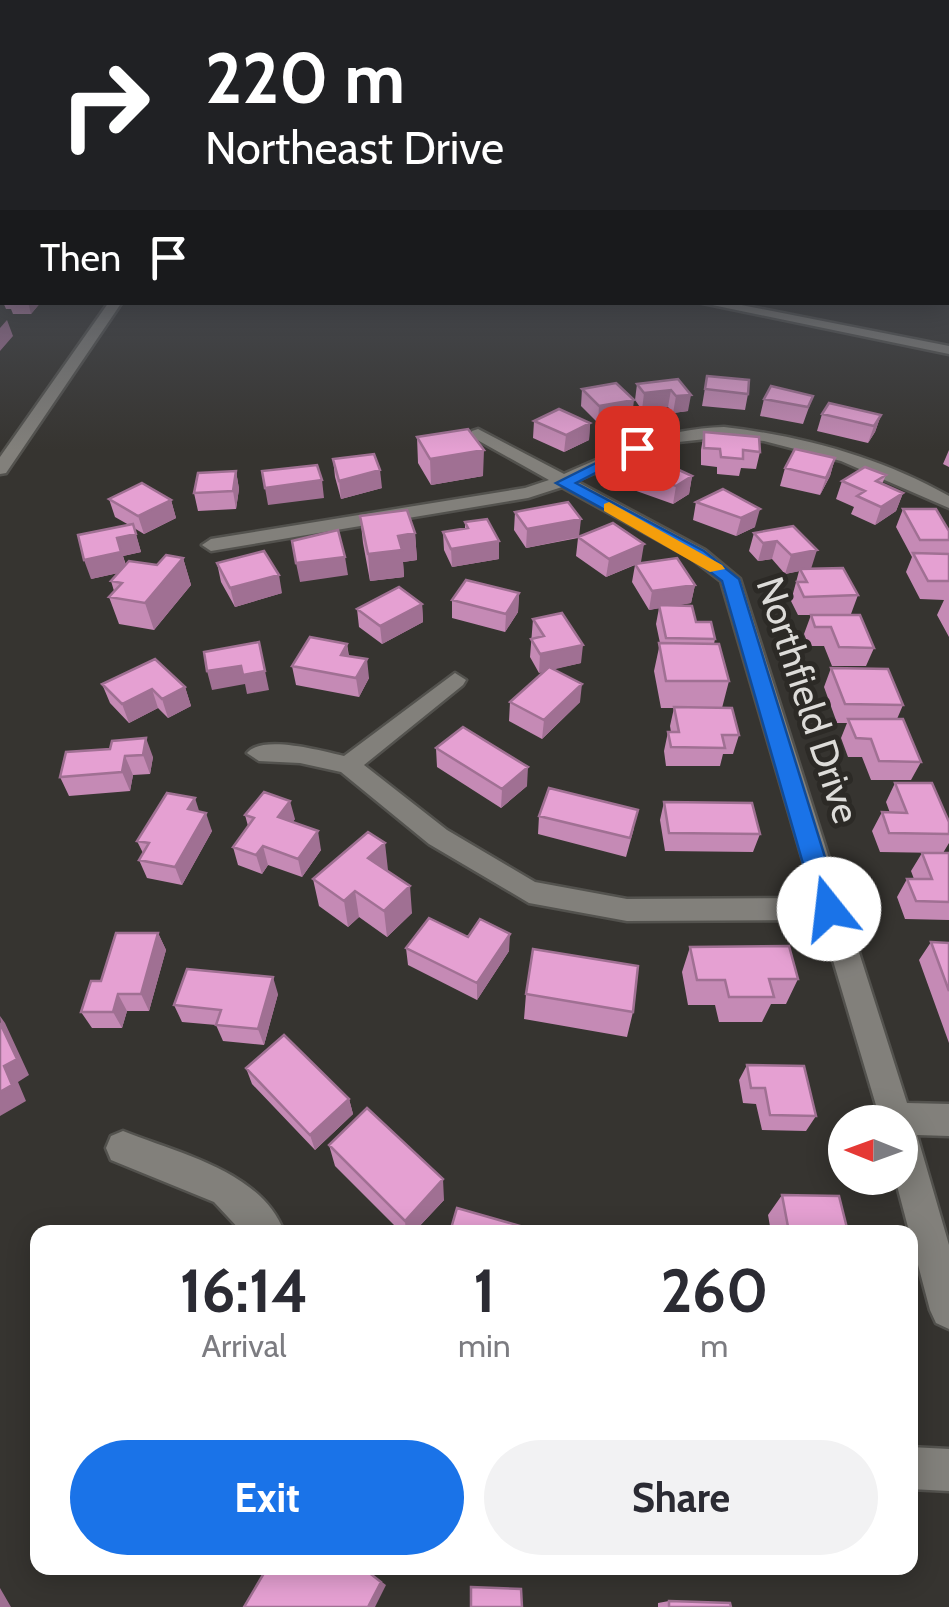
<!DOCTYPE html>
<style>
body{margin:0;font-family:Cabin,sans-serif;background:#f2f2f3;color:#2b2b33;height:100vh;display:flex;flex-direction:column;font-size:38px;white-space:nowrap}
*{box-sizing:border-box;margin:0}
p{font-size:32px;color:#7c7c81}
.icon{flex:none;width:55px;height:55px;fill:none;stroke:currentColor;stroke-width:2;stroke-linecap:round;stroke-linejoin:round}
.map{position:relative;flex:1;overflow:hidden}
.sheet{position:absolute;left:30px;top:1225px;width:888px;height:350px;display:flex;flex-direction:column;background:#fff;border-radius:20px;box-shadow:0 5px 25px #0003}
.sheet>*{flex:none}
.hud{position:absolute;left:0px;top:0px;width:950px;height:305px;box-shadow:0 5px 25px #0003;background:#202124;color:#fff;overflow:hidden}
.needle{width:65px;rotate:271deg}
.controls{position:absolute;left:828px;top:1105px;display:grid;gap:20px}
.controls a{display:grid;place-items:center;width:90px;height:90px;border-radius:50%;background:#fff;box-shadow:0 5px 25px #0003;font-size:50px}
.pin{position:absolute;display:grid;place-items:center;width:85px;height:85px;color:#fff;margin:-42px;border-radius:20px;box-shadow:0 5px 15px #0006}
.me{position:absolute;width:110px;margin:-55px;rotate:344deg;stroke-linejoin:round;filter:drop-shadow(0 0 8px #0008)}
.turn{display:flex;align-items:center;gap:35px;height:210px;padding:0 40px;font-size:45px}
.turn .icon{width:130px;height:130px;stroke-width:2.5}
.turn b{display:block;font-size:70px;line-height:85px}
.then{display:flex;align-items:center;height:95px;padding:0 40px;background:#0003;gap:20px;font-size:38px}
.eta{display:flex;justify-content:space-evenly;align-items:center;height:170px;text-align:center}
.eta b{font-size:60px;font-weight:800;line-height:70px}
.primary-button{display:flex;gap:20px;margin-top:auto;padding:20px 40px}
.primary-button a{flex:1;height:115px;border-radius:60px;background:#1a73e8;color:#fff;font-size:40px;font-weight:800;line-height:115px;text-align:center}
.primary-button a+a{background:#f2f2f3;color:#2b2b33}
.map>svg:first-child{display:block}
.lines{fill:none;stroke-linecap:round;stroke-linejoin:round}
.minor-casing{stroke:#53524e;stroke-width:5}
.minor{fill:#82807b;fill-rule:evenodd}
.wall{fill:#c58ab5}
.shaded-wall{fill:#a07093}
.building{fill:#e5a0d2;stroke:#a07093;stroke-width:2.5}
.route{fill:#1a73e8;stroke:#114b97;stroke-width:2.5}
.slow{fill:#f59e0b}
.labels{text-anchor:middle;stroke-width:10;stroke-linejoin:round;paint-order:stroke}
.street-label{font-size:38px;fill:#dddcd9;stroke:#2c2a26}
</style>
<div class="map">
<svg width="949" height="1607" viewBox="0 0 949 1607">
<rect width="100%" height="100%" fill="#363430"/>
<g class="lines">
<defs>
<path id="minor" d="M0,273h2v8h-2z
M109,302h13l-116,171 -6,1v-17z
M698,302h28l223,44v8z
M724,427c79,9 155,30 225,69v12l-108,-47 -77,-20 -40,-4 -64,7 -84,37 129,69 35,29 167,524 42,1v32l-32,-1 32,110v84l-13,-6 -6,-13 -35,-132h5v-56h-19l-60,-202 -194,1 -98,-18 -100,-59 -88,-72 -41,-9 -41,-2 -12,-8c15,-19 75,-2 97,3l111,-83 11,7 -3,5 -99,80 83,65 88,52 92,17 187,-1 -93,-317 -30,-23 -129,-71 -34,11 -317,53 -9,-6 9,-6 314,-51 24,-8 -77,-43v-6l6,-2 86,45c54,-24 99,-45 160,-47z
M123,1131c54,22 139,40 161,101h-42l-28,-30 -103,-42 -5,-12 5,-12z
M910,1447l39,2v42l-39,-2z"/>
</defs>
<use href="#minor" class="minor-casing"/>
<use href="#minor" class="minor"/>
</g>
<path class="wall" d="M3,302h38l-10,12h-18l-2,-5h-5z
M707,376l41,18 -3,16 -43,-4z
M678,379l10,32 -15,2 -5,-6 -26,3 -7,-10 2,-16z
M582,389l50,28 -34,6 -17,-17z
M813,396l-10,28 -43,-8 4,-17z
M822,414l59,1 -6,17 -7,11 -51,-12z
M534,421l56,2 -1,17 -25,12 -31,-14z
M704,432l56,20 -4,17 -15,-1 -2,8 -22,-2v-7l-16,-2v-15z
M417,437l66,39 -52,9 -13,-22z
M949,450v17l-6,-3z
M835,458l-5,18 -10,19 -40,-9 5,-18z
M333,459l49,29 -41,11 -6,-22z
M236,471l3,18 -3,20 -38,2 -4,-18z
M631,471l61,5 -3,18 -16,10 -45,-16z
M886,475l-4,9 21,9 -7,18 -21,14 -24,-11 3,-7 -18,-8 6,-18z
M723,489l32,38 -19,9 -43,-16 3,-18z
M109,499l62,1 5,18 -32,16 -10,-6 7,24 -18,4 3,9h31l26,-7 8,27 -37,45 -35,-6 -10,-27 5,-6 -3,-10 7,-8 -27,6 38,-54 -14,-8z
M903,509l46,22v106l-12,-22 7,-15 -24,-1 -14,-27 6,-15 -16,-30z
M515,512l126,50 -4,2 58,21 -4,18 -13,2 37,34 -1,5 15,37 -7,27 17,27 -6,19h-10l-3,12h-54l-2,-15 4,-19h3l-1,-6 4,-18h-13l-7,-37 6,-28 -4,-19 3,-16 -10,2 -17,-28 3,-17 -29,12 -30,-21 2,-18 -52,10 -12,-18z
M360,516l55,17 2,27 -14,2 1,15 -34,4 -7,-38z
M465,522l34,37 -47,8 -8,-17 -1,-18 22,-3z
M793,526l18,43 47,26 -7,19 -35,1 58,33 -8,18h-34l-8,-20h-15l-5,-12 7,-19h-13l-7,-14 8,-30 -14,3 -13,-15 -14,2 -9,-10 5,-18z
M217,563l65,30 -47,14 -14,-25z
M519,593l-1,19 -13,20 -53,-14v-18z
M422,604l1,18 -41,22 -23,-17 -2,-18z
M533,619l48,44 -28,6 27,33 -38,37 -33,-18 1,-19 34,-31 -5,2 -9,-16z
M347,644l2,12 20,22 -10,19 -63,-12 -4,-19z
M831,668l72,37 -6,14 24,43 -10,18h-40l-9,-23h-14l-7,-19 6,-15h-10l-13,-36z
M102,684l83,3 6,19 -23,12 -10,-10 -29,15 -19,-20z
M436,748l91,38 -26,22 -64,-41z
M110,749l43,8 -3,17 -17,1 -3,16 -61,5 -9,-19z
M895,783l54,39v21l-6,10 -63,-1 -8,-21 10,-19 8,1 -4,-11z
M664,802l96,32 -7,18 -88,-1 -5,-31z
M199,811l13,20 -30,54 -35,-7 -8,-18 4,-7 -6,-12z
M245,815l50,4 -3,3 29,28 -19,27 -34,-12 -6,9 -24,-9 -5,-18 15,-21z
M539,816l95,12 -8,29 -88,-23z
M922,853h27v67l-44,-1 -8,-22 10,-18h7l-3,-8z
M388,870l-1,1 25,42 -25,24 -28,-20 -11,10 -29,-21 -6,-27z
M158,933l8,17 -17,61h-22l-5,17h-30l-11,-16 20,-31z
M468,937l41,14 -32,49 -69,-35 -2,-17z
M931,942l18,1v100l-30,-83z
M690,947l108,32 -12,25h-15l-9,18h-43l-4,-17h-27l-6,-33z
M278,994l-14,51 -41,-4 -7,-16 -34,-3 -8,-17z
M526,994l107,18 -6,25 -103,-18z
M747,1065l69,51 -10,15 -44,-1 -6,-26 -13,-1 -4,-23z
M246,1068l103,31 4,15 -38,36 -63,-66z
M329,1145l115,55 -30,32h-13l-66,-66z
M782,1195l66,37h-77l-3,-17z
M669,1601l62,6h-73v-4z"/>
<path class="shaded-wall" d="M28,302h13l-10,12z
M7,320l6,16 -13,15v-23z
M671,390l-3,17 -26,3 2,-17z
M691,395l-3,16 -15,2 3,-17z
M634,400l-2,17 -34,6 1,-17z
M881,415l-6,17 -7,11 6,-17z
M590,423l-1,17 -25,12 2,-17z
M484,450l-1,26 -52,9 -1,-26z
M835,458l-5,18 -10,19 6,-17z
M380,470l2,18 -41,11 -2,-18z
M236,471l3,18 -3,20 -3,-18z
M692,476l-3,18 -16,10 3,-18z
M322,480l2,18 -56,7 -3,-17z
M903,493l-7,18 -21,14 6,-18z
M171,500l5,18 -32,16 -6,-18z
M760,509l-5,18 -19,9 5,-18z
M581,519l-2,18 -53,11 1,-19z
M415,533l2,27 -14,2 1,15 -34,4 -2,-27 30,-18z
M136,534l5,18 -18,4 4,15 -36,8 -7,-19 33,-22z
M499,541v18l-47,8 -1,-18z
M777,541l-5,18 -14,2 5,-18z
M644,544l-3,18 -35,15 3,-18z
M817,550l-6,19 -26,5 6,-19z
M345,557l3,18 -48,7 -4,-19z
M183,558l8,27 -37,45 -9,-27z
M279,575l3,18 -47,14 -5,-19z
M695,585l-4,18 -42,7 3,-19z
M519,593l-1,19 -13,20 1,-18z
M422,604l1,18 -41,22 -2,-18z
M347,644l2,19 -8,-8z
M583,645l-2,18 -42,10 1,-19z
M367,659l2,19 -10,19 -3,-19z
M241,666l24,5 4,19 -22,4 -2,-10 -33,6 -5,-19z
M582,684l-2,18 -38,37 2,-19z
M185,687l6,19 -23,12 -6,-19z
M152,689l6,19 -29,15 -7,-19z
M146,738l7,19 -3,17 -7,-19z
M125,756l8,19 -3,16 -8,-19z
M528,767l-1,19 -26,22 1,-19z
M195,798l6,19 -13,-8z
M290,801l5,18 -13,17 -4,-19z
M206,813l6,18 -30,54 -7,-18z
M318,831l3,19 -19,27 -4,-18z
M385,843l3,27 -16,15 -4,-27z
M263,846l5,19 -6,9 -6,-19z
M410,886l2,27 -25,24 -3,-26z
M355,891l4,26 -11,10 -4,-26z
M158,933l8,17 -17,61 -8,-17z
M510,934l-1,17 -32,49v-17z
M273,977l5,17 -14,51 -6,-16z
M118,994l9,17 -5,17 -9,-16z
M0,1016l5,7 24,52 -11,7 8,19 -26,15v-24l4,-26z
M349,1099l4,15 -38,36 -5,-15z
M443,1179l1,21 -30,32h-8l-1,-11z
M363,1568l23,17 -11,22h-7z
M0,1588l11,19h-11z"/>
<path class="building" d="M707,376l42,4 -1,14 -43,-5z
M678,379l13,16 -15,1 -5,-6 -27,3 -7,-9z
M616,383l18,17 -35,6 -17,-17z
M771,386l42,10 -5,11 -44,-8z
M829,403l52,12 -7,11 -52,-12z
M559,409l31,14 -24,12 -32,-14z
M468,429l16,21 -54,9 -13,-22z
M704,432l55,5 1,15 -17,-2v9l-22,-2 -1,-8 -16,-1z
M795,449l40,9 -9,20 -41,-10z
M374,454l6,16 -41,11 -6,-22z
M653,458l39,18 -16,10 -45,-15z
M317,465l5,15 -57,8 -3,-17z
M865,467l21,8 -10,6 27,12 -22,14 -24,-11 8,-5 -23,-10z
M236,471l-3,20 -39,2 4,-20z
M142,483l29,17 -33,16 -29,-17z
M723,489l37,20 -19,9 -45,-16z
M568,502l13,17 -54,10 -12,-17z
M903,509h33l13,22v9h-29z
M407,510l8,23 -17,3 4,14 -34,4 -8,-38z
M487,519l12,22 -48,8 -8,-17 25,-4 -3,-6z
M613,523l31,21 -35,15 -31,-22z
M133,524l3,10 -19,4 4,14 -37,8 -6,-25z
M793,526l24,24 -26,5 -14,-14 -14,2 -9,-10z
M338,530l7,27 -49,6 -4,-22z
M264,551l15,24 -49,13 -13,-25z
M913,553l36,1v27h-21z
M166,555l17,3 -38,45 -36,-6 13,-14 -11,-2 18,-20 28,4z
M677,558l18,27 -43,6 -17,-27z
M843,568l15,27 -54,2 -7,-15h10l-7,-13z
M466,580l53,13 -13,21 -54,-14z
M399,587l23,17 -42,22 -23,-17z
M659,605l33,1 4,16h15l4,17 -49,-1z
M562,613l21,32 -43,9 -9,-15 13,-3 -11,-17z
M811,615h49l14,33 -35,-1 -8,-20h-16z
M310,637l37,7 -6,11 26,4 -11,19 -64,-12z
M259,642l6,29 -22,4 -2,-9 -34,5 -3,-19z
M659,643l60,1 10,37h-63z
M155,659l30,28 -23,12 -10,-10 -30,15 -20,-20z
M549,667l33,17 -38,36 -34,-18z
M831,668l57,1 15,36 -58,-1z
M674,707l58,1 7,27h-17l3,13 -54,-1 -3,-15h11z
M848,719h55l18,43 -42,-1 -8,-22 -15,-1z
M463,727l65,40 -26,22 -66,-41z
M146,738l-3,17 -18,1 -3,16 -62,5 6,-25 44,-3 2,-8z
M895,783h37l17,39v12l-60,-1 -7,-21 25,1z
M549,788l89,22 -8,28 -91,-22z
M264,792l26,9 -12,16 40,14 -20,28 -35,-13 -7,9 -23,-8 21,-29 -9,-3z
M167,793l28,5 -7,11 18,4 -31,54 -36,-7 10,-17 -12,-2z
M664,802l88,1 8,31 -91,-1z
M368,832l17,11 -17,15 42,28 -26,25 -29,-20 -11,10 -31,-22z
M922,853h27v49l-33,-1 -9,-22h25z
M429,918l39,19 12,-18 30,15 -33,49 -71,-35z
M116,933h42l-17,61h-23l-5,18h-32l10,-31h10z
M931,942l18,1v48z
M789,946l9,33h-29l5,18h-45l-4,-17h-28l-7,-33z
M533,949l105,17 -5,46 -107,-18z
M187,969l86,8 -15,52 -42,-4 5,-15 -47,-5z
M0,1023l17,36 -13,7 8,19 -12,7z
M284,1035l65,64 -39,36 -64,-67z
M747,1065l57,1 12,50 -46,-1 -5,-27h-14z
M367,1108l76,71 -38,42 -76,-76z
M782,1195l57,1 9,36h-59z
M457,1208l84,24h-91z
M602,1227l57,5h-57z
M267,1568h96l18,14 -13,25h-124z
M471,1587l50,2 1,18h-51z
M669,1601l61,2 1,4h-62z"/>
<linearGradient id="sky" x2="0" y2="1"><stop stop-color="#1e1d1a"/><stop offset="0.5" stop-color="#4c5059"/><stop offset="1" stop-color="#4c5059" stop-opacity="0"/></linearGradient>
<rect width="949" height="450" fill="url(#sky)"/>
<path class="route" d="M632,445l12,3 -68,35 128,68 35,28 102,330 -3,7 -9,3 -13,-10 -94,-328 -30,-23 -136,-75z"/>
<path class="slow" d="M609,502l113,63 3,4 -15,3 -106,-61v-7z"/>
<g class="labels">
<g class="street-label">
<text transform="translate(808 700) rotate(72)" y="13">Northfield Drive</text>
</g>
</g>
</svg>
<div class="controls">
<a><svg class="needle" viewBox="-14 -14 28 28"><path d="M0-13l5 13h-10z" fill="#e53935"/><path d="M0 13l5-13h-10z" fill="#7c7c81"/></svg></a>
</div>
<div class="pin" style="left:637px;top:448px;background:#d93025"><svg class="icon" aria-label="arrive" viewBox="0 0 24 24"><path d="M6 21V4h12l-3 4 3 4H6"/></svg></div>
<svg class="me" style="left:829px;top:909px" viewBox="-20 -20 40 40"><circle r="19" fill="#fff"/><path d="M0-13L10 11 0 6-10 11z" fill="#1a73e8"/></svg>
<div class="hud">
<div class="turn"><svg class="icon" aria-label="right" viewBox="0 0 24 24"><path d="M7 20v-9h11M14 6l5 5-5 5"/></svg><div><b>220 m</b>Northeast Drive</div></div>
<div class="then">Then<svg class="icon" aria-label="arrive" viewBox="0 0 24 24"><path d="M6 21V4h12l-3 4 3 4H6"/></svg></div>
</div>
<section class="sheet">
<div class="eta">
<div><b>16:14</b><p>Arrival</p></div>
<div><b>1</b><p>min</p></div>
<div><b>260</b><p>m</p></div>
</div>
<div class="primary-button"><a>Exit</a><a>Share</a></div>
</section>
</div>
